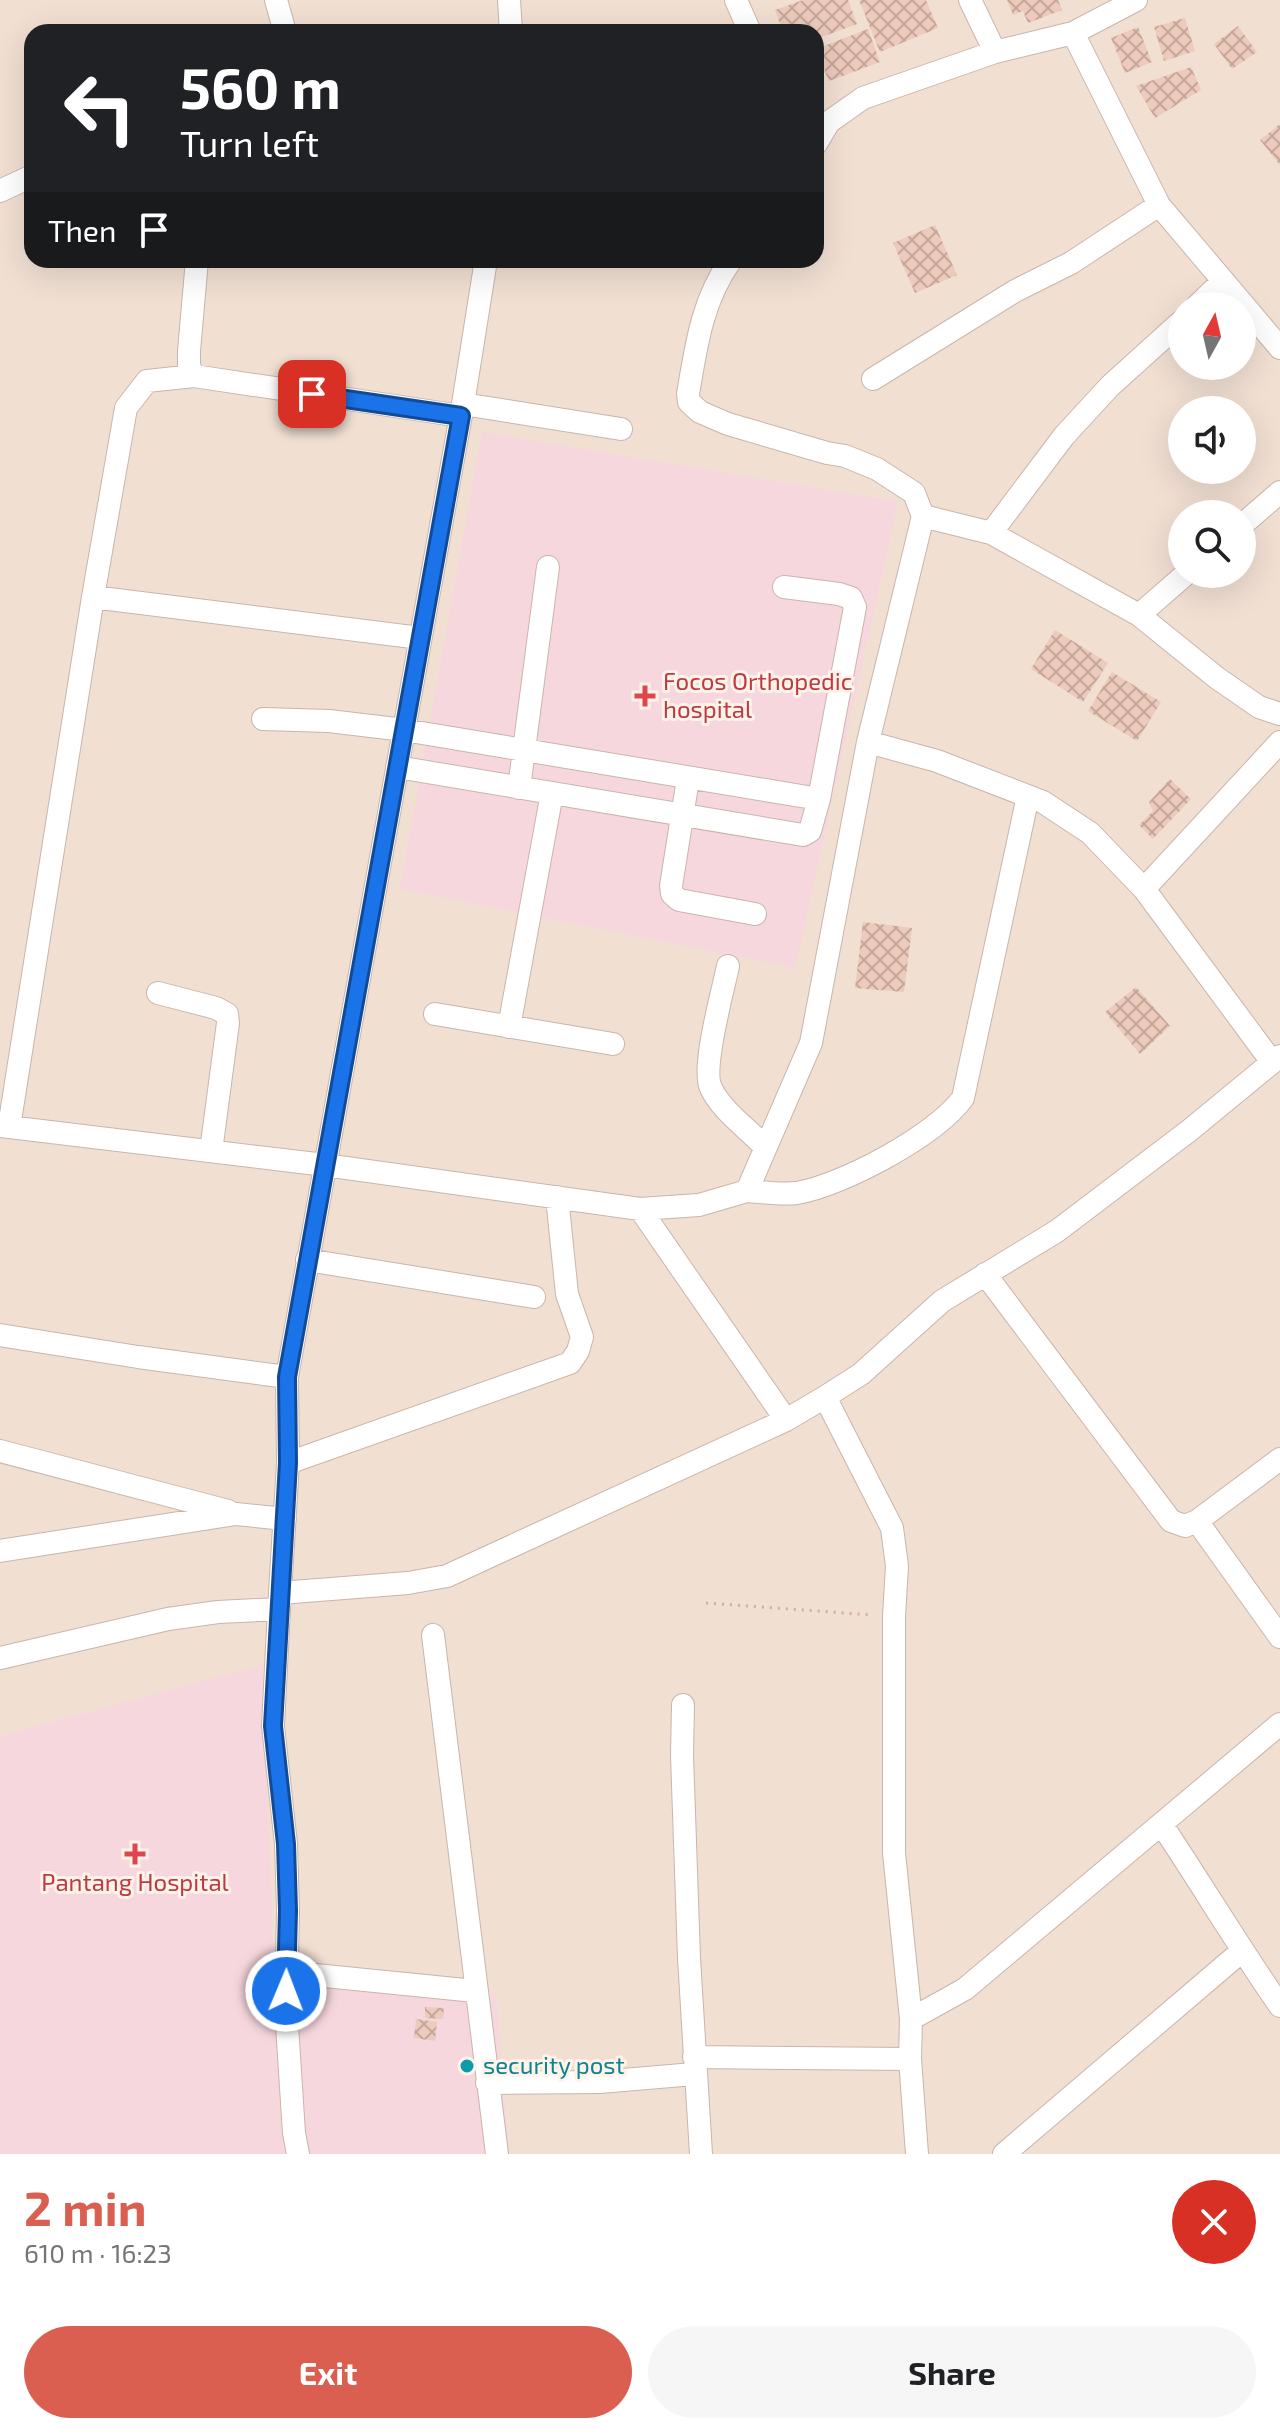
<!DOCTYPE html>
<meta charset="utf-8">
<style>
body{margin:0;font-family:"Exo 2",sans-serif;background:#f6f6f6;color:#202124;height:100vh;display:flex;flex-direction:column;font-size:30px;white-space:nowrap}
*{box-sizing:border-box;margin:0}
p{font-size:26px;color:#757577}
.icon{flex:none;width:44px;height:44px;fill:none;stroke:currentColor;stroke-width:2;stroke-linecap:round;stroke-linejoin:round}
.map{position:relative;height:2154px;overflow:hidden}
.drawer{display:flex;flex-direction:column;background:#fff;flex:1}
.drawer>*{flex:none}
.banner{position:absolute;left:24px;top:24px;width:800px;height:244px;border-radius:24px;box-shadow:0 8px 32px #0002;background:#202124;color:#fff;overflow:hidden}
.needle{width:52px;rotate:8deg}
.controls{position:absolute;left:1168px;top:292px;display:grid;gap:16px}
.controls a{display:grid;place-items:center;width:88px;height:88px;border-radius:50%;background:#fff;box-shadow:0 8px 32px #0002;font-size:40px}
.pin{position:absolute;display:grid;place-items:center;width:68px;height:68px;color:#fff;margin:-34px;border-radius:16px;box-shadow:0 4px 12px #0006}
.me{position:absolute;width:88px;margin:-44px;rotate:1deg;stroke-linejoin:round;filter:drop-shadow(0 0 6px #0008)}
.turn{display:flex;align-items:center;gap:28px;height:168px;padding:0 24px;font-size:36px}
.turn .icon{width:104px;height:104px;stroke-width:2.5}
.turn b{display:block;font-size:56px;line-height:68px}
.then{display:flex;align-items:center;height:76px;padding:0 24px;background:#0003;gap:16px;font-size:30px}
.round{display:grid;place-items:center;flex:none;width:84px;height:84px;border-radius:42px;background:#f6f6f6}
.summary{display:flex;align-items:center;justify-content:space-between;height:136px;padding:0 24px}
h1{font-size:48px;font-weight:700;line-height:60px;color:#db5f51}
.action{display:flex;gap:16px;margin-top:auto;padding:16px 24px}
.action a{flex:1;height:92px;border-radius:48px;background:#db5f51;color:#fff;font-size:32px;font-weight:700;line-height:92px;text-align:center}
.action a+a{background:#f6f6f6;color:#202124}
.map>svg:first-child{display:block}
.residential{fill:#f1dfd2;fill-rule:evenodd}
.medical{fill:#f7d7de}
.building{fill:url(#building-cross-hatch)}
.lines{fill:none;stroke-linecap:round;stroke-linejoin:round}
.minor-casing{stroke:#cab5aa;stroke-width:24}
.path{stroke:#d2ada0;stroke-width:3;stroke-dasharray:2 6;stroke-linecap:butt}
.minor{stroke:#fff;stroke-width:22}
.route-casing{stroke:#114b97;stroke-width:20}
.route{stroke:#1a73e8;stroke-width:14}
.health-dot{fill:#e0444e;stroke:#fdf3e8;stroke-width:3}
.culture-dot{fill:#0f9aa8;stroke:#fdf3e8;stroke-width:3}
.labels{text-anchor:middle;stroke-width:6;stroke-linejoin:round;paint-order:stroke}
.health-label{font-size:24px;fill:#be3a42;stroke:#fdf3e8;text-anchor:start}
.culture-label{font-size:24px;fill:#0d838f;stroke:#fdf3e8;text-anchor:start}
</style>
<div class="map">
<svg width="1280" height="2154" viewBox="0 0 1280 2154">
<defs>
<pattern id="building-cross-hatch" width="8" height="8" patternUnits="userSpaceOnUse" patternTransform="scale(2)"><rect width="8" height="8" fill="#edcabc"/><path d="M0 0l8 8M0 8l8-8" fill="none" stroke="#c4a79b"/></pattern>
</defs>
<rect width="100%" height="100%" fill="#faeee3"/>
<path class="residential" d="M0,0h1280v2154h-1280zM32,32h784v228h-784zM1182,306h60v60h-60zM1182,410h60v60h-60zM1182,514h60v60h-60z"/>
<path class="medical" d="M482,432l416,70 -103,466 -395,-79z
M263,1665l11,308 222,21 13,160h-509v-418z"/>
<path class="building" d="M803,0h45l9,24 -41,15v-7h-33l-8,-22z
M859,0h67l12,28 -58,24z
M1007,0h51l4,10 -34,13 -5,-12 -10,4z
M1185,18l10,33 -31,10 -10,-34z
M1238,26l19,26 -25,17 -18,-25z
M1138,27l14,35 -27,11 -14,-35z
M868,29l12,33 -51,19 -6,-14 -5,1 -2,-19z
M1191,67l10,23 -46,28 -19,-32z
M1280,124v41l-20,-25z
M935,225l22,50 -42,18 -22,-50z
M1055,630l53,33 -25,39 -52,-33z
M1112,672l49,30 -24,39 -49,-30z
M1170,779l21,20 -38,40 -14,-14 14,-14 -4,-9z
M863,922l49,6 -8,64 -49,-4z
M1136,987l34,39 -30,28 -35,-42z
M425,2007l19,1 -1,11 -18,-1z
M416,2019l21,3 -2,19 -21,-3z"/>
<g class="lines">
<defs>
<path id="minor" d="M276,0l9,32
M509,0l2,32
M736,0l14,32
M970,0l25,52 78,-19 63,-33
M1073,33l86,172 121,143
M816,144l13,-22 34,-24 132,-46
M0,191l32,-15
M1197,306l26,-25
M194,376l-5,-10v-15l8,-91
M873,379l142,-88 56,-28 88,-58
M463,404l158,25
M923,516l68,17 148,82 78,63 42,29 21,7
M1242,525l38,-33
M991,533l73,-97 46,-50 72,-65
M784,587l55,7 12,4 4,9 -36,192
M93,597l327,41
M1139,615l47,-41
M263,719l66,2 75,9 415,69 -9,32 -7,4 -406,-68
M868,742l69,19 106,41 47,31 54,56 128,173
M688,779l-17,107 1,8 7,6 76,14
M519,788l29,-221
M1144,889l136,-147
M728,966c-5,25 -27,102 -17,122 9,21 38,42 54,59
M158,993l58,15 11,6 1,9 -17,128
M435,1014l178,30
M509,1027l43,-234
M0,1126l325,39 315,44 59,-4 48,-14 64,-148 57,-301 55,-226 -9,-23 -37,-24 -32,-13 -18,-3 -99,-29 -28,-12 -11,-10 -1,-8c8,-47 14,-94 43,-134
M9,1127l84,-530 33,-189 21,-27 47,-5 267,40
M747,1191c15,1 34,4 50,2 46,-8 138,-57 166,-95l65,-302
M640,1209l146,211
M307,1260l227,37
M985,1274l186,247 14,5 12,-5 83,-62
M0,1335l138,22 149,20
M825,1397l67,131 5,38 -3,50v237l17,166 -1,40 7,95
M0,1451l228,60
M288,1463l282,-100 8,-12 4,-14 -15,-43 -10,-97
M1197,1521l83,116
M0,1551l236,-37 49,5
M280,1593l128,-10 39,-7 339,-156 39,-23 36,-23 81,-73 115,-70 133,-101 90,-74
M279,1609l-6,117 13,118 2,66 -2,100 8,123 4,21
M433,1635l64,519
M0,1658l168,-39 50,-7 61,-3 9,-146 -1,-86 176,-973 23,-144
M683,1705l-1,50 7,203 12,196
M1162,1825c40,60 77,122 118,181
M285,1972l190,19
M911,2019l54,-30 315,-265
M694,2057l216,2
M487,2083l113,-1 94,-8
M1004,2154l238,-203"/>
</defs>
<use href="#minor" class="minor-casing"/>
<path class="path" d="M706,1603l167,12"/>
<use href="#minor" class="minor"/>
</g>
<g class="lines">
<defs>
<path id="route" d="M286,1991l2,-81 -2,-66 -13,-118 15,-263 -1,-86 174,-961 -149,-22"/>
</defs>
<use href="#route" class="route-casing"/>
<use href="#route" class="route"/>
</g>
<g class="health-dot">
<path d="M641 684h8v8h8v8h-8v8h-8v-8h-8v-8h8z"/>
<path d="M131 1842h8v8h8v8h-8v8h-8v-8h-8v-8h8z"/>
</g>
<circle class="culture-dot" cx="467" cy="2066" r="8"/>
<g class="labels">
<g class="health-label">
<text x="663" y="690">Focos Orthopedic<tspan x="663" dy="28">hospital</tspan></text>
<text x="135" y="1891" text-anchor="middle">Pantang Hospital</text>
</g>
<g class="culture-label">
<text x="483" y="2074">security post</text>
</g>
</g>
</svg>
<div class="controls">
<a><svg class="needle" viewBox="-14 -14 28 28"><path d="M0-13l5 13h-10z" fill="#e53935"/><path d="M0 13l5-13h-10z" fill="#757577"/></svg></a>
<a><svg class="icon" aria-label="sound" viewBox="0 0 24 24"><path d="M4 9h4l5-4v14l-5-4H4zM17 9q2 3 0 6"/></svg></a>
<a><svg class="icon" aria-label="search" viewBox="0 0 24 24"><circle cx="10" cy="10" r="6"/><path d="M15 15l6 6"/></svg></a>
</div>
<div class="pin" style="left:312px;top:394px;background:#d93025"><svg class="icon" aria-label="arrive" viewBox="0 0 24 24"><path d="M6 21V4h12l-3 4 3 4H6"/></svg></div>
<svg class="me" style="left:286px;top:1991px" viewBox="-20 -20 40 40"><circle r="17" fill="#1a73e8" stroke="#fff" stroke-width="3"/><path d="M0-11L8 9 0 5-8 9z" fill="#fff"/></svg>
<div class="banner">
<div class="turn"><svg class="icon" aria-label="left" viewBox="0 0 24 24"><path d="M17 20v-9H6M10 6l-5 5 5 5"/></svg><div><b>560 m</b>Turn left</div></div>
<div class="then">Then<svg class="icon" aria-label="arrive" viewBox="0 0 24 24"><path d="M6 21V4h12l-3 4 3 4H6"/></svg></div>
</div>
</div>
<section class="drawer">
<div class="summary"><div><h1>2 min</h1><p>610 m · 16:23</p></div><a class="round" style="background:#d93025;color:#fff"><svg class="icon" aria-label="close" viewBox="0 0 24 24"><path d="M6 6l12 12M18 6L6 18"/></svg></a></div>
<div class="action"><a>Exit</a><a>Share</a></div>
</section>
